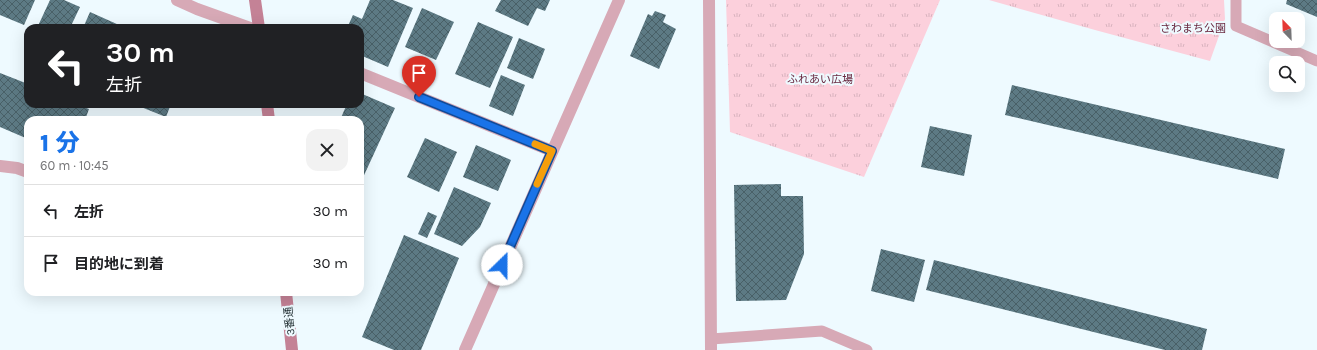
<!DOCTYPE html>
<html lang="ja">
<meta charset="utf-8">
<style>
body{margin:0;font-family:Karla,"Noto Sans JP",sans-serif;background:#f2f2f2;color:#202124;height:100vh;display:flex;flex-direction:column;font-size:15px;white-space:nowrap}
*{box-sizing:border-box;margin:0}
p{font-size:13px;color:#757577}
.icon{flex:none;width:22px;height:22px;fill:none;stroke:currentColor;stroke-width:2;stroke-linecap:round;stroke-linejoin:round}
.map{position:relative;flex:1;overflow:hidden}
.details{position:absolute;left:24px;top:116px;width:340px;height:180px;display:flex;flex-direction:column;background:#fff;border-radius:12px;box-shadow:0 4px 16px #0002}
.details>*{flex:none}
.hud{position:absolute;left:24px;top:24px;width:340px;height:84px;border-radius:12px;box-shadow:0 4px 16px #0002;background:#202124;color:#fff;overflow:hidden}
.needle{width:26px;rotate:337deg}
.tools{position:absolute;left:1269px;top:12px;display:grid;gap:8px}
.tools a{display:grid;place-items:center;width:36px;height:36px;border-radius:8px;background:#fff;box-shadow:0 4px 16px #0002;font-size:20px}
.pin{position:absolute;display:grid;place-items:center;width:34px;height:34px;color:#fff;margin:-41px -17px;border-radius:50% 50% 50% 0;rotate:-45deg;box-shadow:0 0 4px #0007}
.pin .icon{rotate:45deg}
.me{position:absolute;width:44px;margin:-22px;rotate:23deg;stroke-linejoin:round;filter:drop-shadow(0 0 3px #0008)}
.turn{display:flex;align-items:center;gap:14px;height:84px;padding:0 16px;font-size:18px}
.turn .icon{width:52px;height:52px;stroke-width:2.5}
.turn b{display:block;font-size:28px;line-height:34px}
.round{display:grid;place-items:center;flex:none;width:42px;height:42px;border-radius:12px;background:#f2f2f2}
.headline{display:flex;align-items:center;justify-content:space-between;height:68px;padding:0 16px}
h1{font-size:24px;font-weight:800;line-height:30px;color:#1a73e8}
ul{padding:0;list-style:none}
li{display:flex;align-items:center;gap:12px;height:52px;padding:0 16px;border-top:1px solid #e0e0e0}
li div{flex:1}
li b{display:block;font-size:15px}
li em{font-style:normal}
.map>svg:first-child{display:block}
.grass{fill:url(#grass-tufts)}
.building{fill:url(#building-cross-hatch)}
.lines{fill:none;stroke-linecap:round;stroke-linejoin:round}
.service{stroke:#d7a9b6;stroke-width:11}
.minor{stroke:#d7a9b6;stroke-width:12}
.secondary{stroke:#c48296;stroke-width:12}
.route-casing{stroke:#114b97;stroke-width:10}
.route{stroke:#1a73e8;stroke-width:7}
.slow{stroke:#f59e0b;stroke-width:7}
.labels{text-anchor:middle;stroke-width:4;stroke-linejoin:round;paint-order:stroke}
.park-label{font-size:11px;fill:#692840;stroke:#eefaff}
.street-label{font-size:11px;fill:#273438;stroke:#eefaff}
</style>
<div class="map">
<svg width="1317" height="350" viewBox="0 0 1317 350">
<defs>
<pattern id="grass-tufts" width="24" height="20" patternUnits="userSpaceOnUse"><rect width="24" height="20" fill="#fcd0dc"/><path d="M3 7l-1-3M5 7V3M7 7l1-3M15 17l-1-3M17 17v-4M19 17l1-3" fill="none" stroke="#d8b3be"/></pattern>
<pattern id="building-cross-hatch" width="8" height="8" patternUnits="userSpaceOnUse"><rect width="8" height="8" fill="#5d7a84"/><path d="M0 0l8 8M0 8l8-8" fill="none" stroke="#496067"/></pattern>
</defs>
<rect width="100%" height="100%" fill="#eefaff"/>
<path class="grass" d="M726,0h214l-76,177 -134,-45z
M989,0h235l1,19 -15,42 -115,-31z"/>
<path class="building" d="M0,0h35l-11,25 -24,-10z
M50,0h14l16,7 -10,21h-33z
M370,0h23l20,8 -25,59 -28,-12v-27h-13l6,-13 9,4z
M501,0h49l-5,11 -8,-3 -9,18 -33,-15z
M1287,0h30v17l-31,-13z
M422,8l32,14 -18,38 -31,-13z
M655,11l11,4 -3,7 13,7 -17,40 -29,-13 18,-42 4,2z
M90,12l29,13 -2,3h-34z
M478,22l35,15 -23,51 -35,-14z
M519,38l26,11 -12,30 -26,-11z
M0,73l28,11v20h48l13,5 -4,11h-57v19l-28,-12z
M501,75l24,10 -12,31 -24,-10z
M1012,85l273,64 -7,30 -273,-64z
M360,93l35,15 -35,76v-64h-20l7,-16h13z
M142,104h29l-5,13 -25,-10z
M930,126l42,9 -8,41 -43,-9z
M425,138l32,14 -18,40 -32,-15z
M476,145l35,15 -13,31 -35,-14z
M781,184v12h22l1,58 -18,46 -50,1 -2,-116z
M454,187l37,16 -11,24 -18,19 -28,-12z
M428,212l9,4 -10,22 -9,-4z
M404,235l55,23 -38,92h-27l-32,-13z
M881,249l44,11 -11,42 -43,-11z
M934,260l273,69 -5,21h-37l-239,-60z"/>
<g class="lines">
<path class="service" d="M1236,0v26l81,35
M711,339l111,-8 45,19"/>
<path class="minor" d="M177,0l20,9 53,19
M709,0l2,350
M360,73l192,78
M0,166l17,2 11,4
M465,350l154,-350"/>
<path class="secondary" d="M255,0l4,28
M267,104l2,16
M286,292l6,58"/>
</g>
<g class="lines">
<defs>
<path id="route" d="M419,97l133,54 -50,114"/>
</defs>
<use href="#route" class="route-casing"/>
<use href="#route" class="route"/>
<path class="slow" d="M535,144l17,7 -15,33"/>
</g>
<g class="labels">
<g class="park-label">
<text x="1193" y="32">さわまち公園</text>
<text x="820" y="83">ふれあい広場</text>
</g>
<g class="street-label">
<text transform="translate(289 321) rotate(-96)" y="4">3番通</text>
</g>
</g>
</svg>
<div class="tools">
<a><svg class="needle" viewBox="-14 -14 28 28"><path d="M0-13l5 13h-10z" fill="#e53935"/><path d="M0 13l5-13h-10z" fill="#757577"/></svg></a>
<a><svg class="icon" aria-label="search" viewBox="0 0 24 24"><circle cx="10" cy="10" r="6"/><path d="M15 15l6 6"/></svg></a>
</div>
<div class="pin" style="left:419px;top:97px;background:#d93025"><svg class="icon" aria-label="arrive" viewBox="0 0 24 24"><path d="M6 21V4h12l-3 4 3 4H6"/></svg></div>
<svg class="me" style="left:502px;top:265px" viewBox="-20 -20 40 40"><circle r="19" fill="#fff"/><path d="M0-13L10 11 0 6-10 11z" fill="#1a73e8"/></svg>
<div class="hud">
<div class="turn"><svg class="icon" aria-label="left" viewBox="0 0 24 24"><path d="M17 20v-9H6M10 6l-5 5 5 5"/></svg><div><b>30 m</b>左折</div></div>
</div>
<section class="details">
<div class="headline"><div><h1>1 分</h1><p>60 m · 10:45</p></div><a class="round"><svg class="icon" aria-label="close" viewBox="0 0 24 24"><path d="M6 6l12 12M18 6L6 18"/></svg></a></div>
<ul>
<li><svg class="icon" aria-label="left" viewBox="0 0 24 24"><path d="M17 20v-9H6M10 6l-5 5 5 5"/></svg><div><b>左折</b></div><em>30 m</em></li>
<li><svg class="icon" aria-label="arrive" viewBox="0 0 24 24"><path d="M6 21V4h12l-3 4 3 4H6"/></svg><div><b>目的地に到着</b></div><em>30 m</em></li>
</ul>
</section>
</div>
